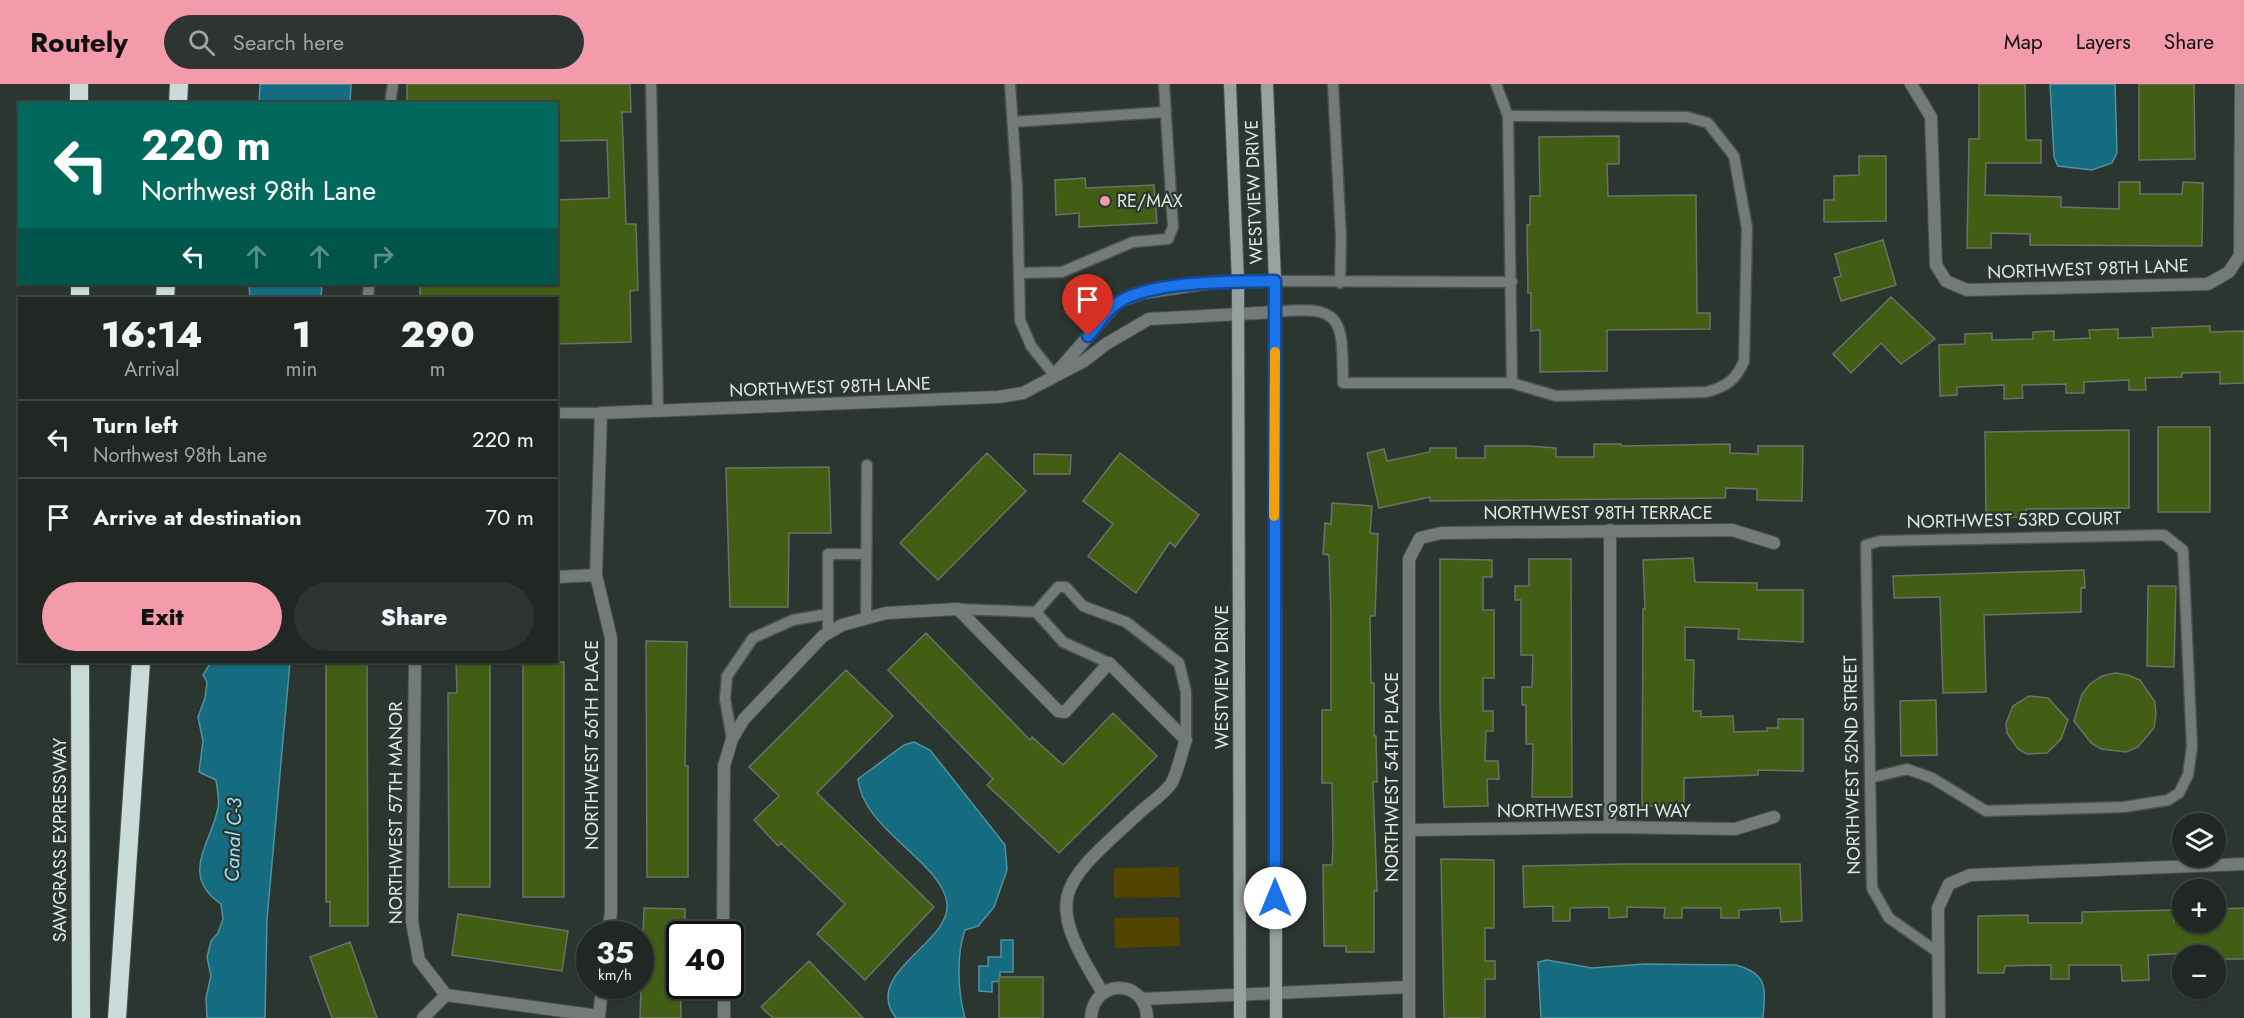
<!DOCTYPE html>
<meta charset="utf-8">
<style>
body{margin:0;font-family:Jost,sans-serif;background:#2d3431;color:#f1f3f6;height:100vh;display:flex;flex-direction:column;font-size:22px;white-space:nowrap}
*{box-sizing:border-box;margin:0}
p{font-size:20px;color:#a2a6a6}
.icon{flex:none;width:33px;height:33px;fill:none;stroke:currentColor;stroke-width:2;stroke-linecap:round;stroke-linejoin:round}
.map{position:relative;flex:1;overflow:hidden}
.sheet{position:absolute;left:18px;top:213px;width:540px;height:366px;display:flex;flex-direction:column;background:#212824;border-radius:0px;box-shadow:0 2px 4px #0004,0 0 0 2px #3e4441}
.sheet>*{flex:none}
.banner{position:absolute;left:18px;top:18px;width:540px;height:183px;border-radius:0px;box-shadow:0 2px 4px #0004,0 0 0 2px #3e4441;background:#00695c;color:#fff;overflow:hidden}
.buttons{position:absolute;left:2172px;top:729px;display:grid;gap:12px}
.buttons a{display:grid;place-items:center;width:54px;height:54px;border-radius:50%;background:#212824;box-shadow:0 2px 4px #0004,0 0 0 2px #3e4441;font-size:30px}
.speed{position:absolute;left:576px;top:837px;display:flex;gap:12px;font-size:30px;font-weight:700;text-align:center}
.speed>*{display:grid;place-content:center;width:78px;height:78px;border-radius:50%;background:#212824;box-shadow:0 2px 4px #0004,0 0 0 2px #3e4441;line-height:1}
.speed small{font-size:15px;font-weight:400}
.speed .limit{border:3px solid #111;border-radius:9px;background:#fff;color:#111}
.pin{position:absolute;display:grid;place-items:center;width:51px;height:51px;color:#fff;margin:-62px -26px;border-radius:50% 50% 50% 0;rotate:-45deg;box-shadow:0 0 6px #0007}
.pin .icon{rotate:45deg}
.me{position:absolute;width:66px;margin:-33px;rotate:0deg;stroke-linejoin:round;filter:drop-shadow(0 0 4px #0008)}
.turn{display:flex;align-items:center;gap:21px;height:126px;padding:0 24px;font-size:27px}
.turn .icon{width:78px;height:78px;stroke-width:2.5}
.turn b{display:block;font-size:42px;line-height:51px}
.lanes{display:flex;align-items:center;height:57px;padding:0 24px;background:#0003;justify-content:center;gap:30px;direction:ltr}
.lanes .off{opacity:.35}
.eta{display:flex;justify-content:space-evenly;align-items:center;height:102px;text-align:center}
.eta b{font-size:36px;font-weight:800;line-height:42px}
.button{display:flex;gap:12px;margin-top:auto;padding:12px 24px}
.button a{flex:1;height:69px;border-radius:36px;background:#f39aab;color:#111;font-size:24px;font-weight:800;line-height:69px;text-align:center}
.button a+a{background:#2d3431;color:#f1f3f6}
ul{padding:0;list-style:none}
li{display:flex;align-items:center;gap:18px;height:78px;padding:0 24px;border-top:2px solid #3e4441}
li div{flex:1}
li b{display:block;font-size:22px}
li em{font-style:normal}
header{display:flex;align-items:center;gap:36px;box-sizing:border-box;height:84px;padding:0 30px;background:#f39aab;color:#111}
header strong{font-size:28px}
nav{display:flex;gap:33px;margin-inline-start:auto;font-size:21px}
.search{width:420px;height:54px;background:#2d3431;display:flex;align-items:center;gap:15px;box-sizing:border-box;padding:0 21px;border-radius:33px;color:#a2a6a6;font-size:22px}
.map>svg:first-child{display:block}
.green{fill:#524500}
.water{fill:#156c81;stroke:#52919e;stroke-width:1.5}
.building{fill:#425e14;stroke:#6c7166;stroke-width:1.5}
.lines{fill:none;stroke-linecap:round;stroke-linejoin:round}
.lane-casing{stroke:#49524c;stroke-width:13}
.street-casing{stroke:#49524c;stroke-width:14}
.secondary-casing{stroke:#49524c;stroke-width:14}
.highway-casing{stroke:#49524c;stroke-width:20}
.lane{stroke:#737a79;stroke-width:10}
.street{stroke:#737a79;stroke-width:12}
.secondary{stroke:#97a1a0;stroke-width:12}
.highway{stroke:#cbdbda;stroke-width:18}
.route-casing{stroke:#114b97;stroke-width:15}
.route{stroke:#1a73e8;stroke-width:10}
.slow{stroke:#f59e0b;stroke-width:10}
.poi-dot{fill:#f39aab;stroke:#2c3630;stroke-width:2}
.labels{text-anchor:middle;stroke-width:4.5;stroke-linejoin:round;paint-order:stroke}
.street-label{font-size:18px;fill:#e0e6e2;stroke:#2c3630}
.poi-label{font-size:18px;fill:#e0e6e2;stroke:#2c3630;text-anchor:start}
.water-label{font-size:20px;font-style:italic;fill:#96e0f7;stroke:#2c3630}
</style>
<header>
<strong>Routely</strong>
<div class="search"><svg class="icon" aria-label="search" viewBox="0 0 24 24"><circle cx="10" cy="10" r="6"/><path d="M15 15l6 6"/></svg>Search here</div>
<nav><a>Map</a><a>Layers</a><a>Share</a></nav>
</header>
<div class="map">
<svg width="2244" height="934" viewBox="0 0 2244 934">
<rect width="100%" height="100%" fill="#2c3630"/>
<path class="green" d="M1179,783l1,30 -66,1v-30z
M1179,833l1,29 -65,2 -1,-30z"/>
<path class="water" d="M260,0h91l-1,19h-91z
M2050,0h65l2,69 -5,10 -20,7 -34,-4 -4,-9z
M249,200h73l-1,14h-71z
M211,578h79l-23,257 -2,99h-58l-1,-20 5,-22 -4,-19 4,-16 7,-8 5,-14 -2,-15c-42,-29 -10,-60 -3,-96 2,-8 -1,-19 -2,-28l-17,-8 4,-31 -5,-24 7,-19 2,-16 -4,-7z
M914,658l16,8 75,95 2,25 -13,37 -16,19 -13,4c-9,25 -7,63 0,88h-69c-35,-45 56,-75 51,-115 -5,-41 -85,-74 -89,-124l46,-34z
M1001,856h12v32h-13v9l-8,1v10l-13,-1v-25h9v-9h13z
M1547,876l45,8 52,-4 92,1c33,9 29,24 27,53h-222l-3,-56z"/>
<path class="building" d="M407,0h223l1,28h-9l4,112h10l2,66 -8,1 1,51 -75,2v-46h-136v-14h136v-84l53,-2 -2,-58 -51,1v-37h-149z
M1979,0h46l1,56h15v23h-55l-1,32 76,2v10l58,2v-27h21v12h42l1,-12 20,1 -1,63 -172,-1v-11l-39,-1v15h-24l2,-109h10z
M2139,0h55l1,75 -56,1z
M1619,52v28h-12l1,32 88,-1 1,118h13v16l-103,1v41l-67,1v-42l-9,1v-38h-3l-1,-68h3v-29h10l-1,-59z
M1859,72h27v65l-62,1v-22h10v-24l25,-1z
M1085,94l1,10 68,-3 3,38 -78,4v-14l-23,2 -1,-35z
M1883,156l13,45 -55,16 -7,-23 7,-2 -6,-22z
M1891,213l44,42 -34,25 -20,-21 -30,30 -18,-19z
M2210,242v6l34,-1v52l-24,1v-12l-38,1v4l-37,1 1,12h-17v-10l-45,2v11h-18v-9l-44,1 1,13 -19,1v-14l-47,2v8l-17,1 -1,-51 26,-1v-10l27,-1v7l41,-1v-7l21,-1v9l36,-2 -1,-8 29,-1v9l35,-1 -1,-9z
M2158,343h52v85h-52z
M2129,346v78l-103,1v8l-40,1 -1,-86z
M1594,360h27v2l109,-2v9l28,1v-8h45l-1,55 -45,-1v-11l-31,-1 -1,10 -295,3v-4l-51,11 -12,-55 17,-4 3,12 43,-9v-4h26v10h29v-12h44l27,2v9h38z
M987,369l39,38 -88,89 -38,-37z
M1120,369l79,62 -24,32 -5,-5 -34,51 -48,-37 25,-32 -30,-23z
M1034,370l37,1 -1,19h-36z
M829,383l2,66h-42l-1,74h-58l-4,-139z
M1332,419l40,3 -2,27 8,1 -3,82h-5l1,67h3v53h2l1,46h-4l4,109h-3v61h-28v-6h-22l-1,-81h9l1,-18 -1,-64h-10v-73h9v-94l-2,-61 -6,-1 2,-31 6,1z
M1693,474l2,24 62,1v7h46v52l-65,-3 1,-10 -54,-2v33h9l-1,51h8v6l32,-1 1,16 33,-1v-3h11v-9h25v52l-45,-1v5l-74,3v28h-42l1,-197h2l-2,-49z
M1440,475l52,1v17h-9v33h11v68h-11v33h10v20h-7l-1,30h13l1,18h-12l1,27 -44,1 -4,-102z
M1529,475h42l1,238h-40l1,-53h-7v-39h-4v-18h10l1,-32h-12v-55h-6v-14h14z
M2084,486l1,18h-4v24l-97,3 2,77 -43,1 -3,-96 -46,1 -1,-22z
M2148,502h28l-2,81 -27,-1z
M926,549l104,107 2,-3 31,28 50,-52 44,43 -98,97 -72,-68 6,-6 -105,-109z
M646,557l41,1 -2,124h3v111h-41z
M326,578h41l1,264h-38v-24h-4z
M456,578h34v225h-41l-1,-194h9z
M523,578h41v235h-41z
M846,586l47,46 -76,77 117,114 -69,73 -48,-46 28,-30 -64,-61 -3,3 -24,-26 25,-24 -30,-29z
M2115,589l13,2 12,5 15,22 1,13 -2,13 -16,19 -12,5 -25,-3 -10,-6 -17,-22 8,-27 8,-10 12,-8z
M2029,612l19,2 20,22 -7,19 -14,14 -20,1 -9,-5 -11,-16 -1,-10 7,-17z
M1936,616l1,55 -36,1 -1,-55z
M1441,775l53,1v68h-9v33h10v18h-10v39h-41z
M1626,780h174l2,57 -21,1 -1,-14 -41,2v8h-18v-10h-39v10h-18l1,-10 -38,-1v10l-18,1v-11l-39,1v13h-17v-15l-29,1 -1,-41z
M644,824l41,1v25h-5l1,84h-41z
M2244,824v51h-28v-3h-24v-3l-44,2 1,25 -27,1 -1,-16h-52v14h-18v-14l-46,1 -1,7h-26v-57l50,-1v8h54v-11l91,-2 1,12h42v-7h6l-1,-6z
M458,830l110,17 -6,40 -110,-16z
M350,858l27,76h-45l-22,-61z
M809,877l54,57h-90l-12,-11z
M999,893h44v41h-44z"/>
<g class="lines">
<defs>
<path id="lane" d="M651,0l7,327
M1010,0l7,104 3,132 11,26 24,30
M1333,0l8,153 -1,46
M1496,0l12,32 4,267
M390,20l3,-20
M1013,38l153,-10
M1019,189l43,-1 71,-30 35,-3 5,-12 -9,-143
M1275,197l237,1
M368,214l1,-14
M1275,228c70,-8 67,9 68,71h169l44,13 150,-4c20,-5 30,-12 38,-31l3,-133 -13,-72 -26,-33 -21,-6 -179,-1
M556,329h45
M958,525l78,3
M866,533l1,-152
M828,549v-79h37
M1109,579l-46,-21 -27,-30 22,-25h8l17,19 43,16 53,41 7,29v48
M732,655l-7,-40 2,-23 26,-38 40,-18 35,-6
M1870,694l37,-9 25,9 54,33 138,-4 44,-7 11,-7 9,-18 4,-28 -9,-197 -19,-15 -284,6 -14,4 6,343 17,30 50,35"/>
<path id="street" d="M1911,0l20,33 5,148 10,16 21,9 241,-6 21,-12 11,-17 1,-171
M1057,288l61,-70 25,-9 73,-11 59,-1
M1610,446v297
M556,493l40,-2
M415,578l-3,260 7,38 27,35 -23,23
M1411,746l199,-3 125,2 39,-12
M608,850l3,-22v-274l-15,-63 5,-162 397,-16 25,-4 61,-32 22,-17 43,-25 126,-7
M723,850l1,-168 8,-27 12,-20 79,-83 19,-11 44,-12 72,-4 100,102 7,1 44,-49 77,77c-5,13 -8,32 -15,44 -8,11 -24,21 -34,31 -79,72 -94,81 -34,178
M724,902v32
M446,911l153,21
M1142,915l267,-12
M599,934l3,-32
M1091,934c2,-40 55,-40 56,0
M1409,934v-459l11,-21 21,-5 291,-3 42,13
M1939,934l-1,-110 11,-24 21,-9 274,-11"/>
<path id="secondary" d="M1230,0l8,198 2,736
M1267,0l8,197 1,737"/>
<path id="highway" d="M79,0v20
M178,20l1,-20
M80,200v14
M165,214l1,-14
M80,578l1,356
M117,934l24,-356"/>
</defs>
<use href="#lane" class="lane-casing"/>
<use href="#street" class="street-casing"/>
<use href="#secondary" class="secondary-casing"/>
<use href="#highway" class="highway-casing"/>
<use href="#lane" class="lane"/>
<use href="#street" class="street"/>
<use href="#secondary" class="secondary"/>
<use href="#highway" class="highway"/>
</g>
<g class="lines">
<defs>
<path id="route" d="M1088,252c9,-10 19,-27 31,-34 35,-22 115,-20 156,-21v617"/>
</defs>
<use href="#route" class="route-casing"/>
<use href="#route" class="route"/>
<path class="slow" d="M1274,432l1,-164"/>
</g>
<circle class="poi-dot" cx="1105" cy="117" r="6"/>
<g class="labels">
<g class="street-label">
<text transform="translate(1254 108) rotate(-92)" y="6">WESTVIEW DRIVE</text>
<text transform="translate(2088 185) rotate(-2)" y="6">NORTHWEST 98TH LANE</text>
<text transform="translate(830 303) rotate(-2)" y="6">NORTHWEST 98TH LANE</text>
<text x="1598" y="435">NORTHWEST 98TH TERRACE</text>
<text transform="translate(2014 436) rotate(-1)" y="6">NORTHWEST 53RD COURT</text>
<text transform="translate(1222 593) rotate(-90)" y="6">WESTVIEW DRIVE</text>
<text transform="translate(592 661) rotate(-90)" y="6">NORTHWEST 56TH PLACE</text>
<text transform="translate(1852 681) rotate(-91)" y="6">NORTHWEST 52ND STREET</text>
<text transform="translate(1392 693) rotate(-90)" y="6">NORTHWEST 54TH PLACE</text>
<text x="1594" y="733">NORTHWEST 98TH WAY</text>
<text transform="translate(396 729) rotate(-90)" y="6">NORTHWEST 57TH MANOR</text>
<text transform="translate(60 756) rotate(-90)" y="6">SAWGRASS EXPRESSWAY</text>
</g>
<g class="poi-label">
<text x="1117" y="123">RE/MAX</text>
</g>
<g class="water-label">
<text transform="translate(233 756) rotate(-88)" y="7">Canal C-3</text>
</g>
</g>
</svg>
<div class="buttons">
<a><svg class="icon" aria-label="layers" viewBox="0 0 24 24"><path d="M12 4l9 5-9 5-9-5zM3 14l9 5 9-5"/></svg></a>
<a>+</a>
<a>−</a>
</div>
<div class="speed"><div>35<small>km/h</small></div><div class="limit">40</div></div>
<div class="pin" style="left:1088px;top:252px;background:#d93025"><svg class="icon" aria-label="arrive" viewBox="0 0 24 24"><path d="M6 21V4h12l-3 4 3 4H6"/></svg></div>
<svg class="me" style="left:1275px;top:814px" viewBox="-20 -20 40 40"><circle r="19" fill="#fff"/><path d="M0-13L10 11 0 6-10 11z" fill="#1a73e8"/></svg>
<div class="banner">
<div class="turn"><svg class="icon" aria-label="left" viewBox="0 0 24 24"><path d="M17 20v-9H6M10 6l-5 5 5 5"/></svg><div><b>220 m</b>Northwest 98th Lane</div></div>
<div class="lanes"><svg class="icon" aria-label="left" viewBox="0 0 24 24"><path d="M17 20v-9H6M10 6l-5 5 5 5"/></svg><svg class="icon off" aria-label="ahead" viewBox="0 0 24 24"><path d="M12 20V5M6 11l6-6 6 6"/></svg><svg class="icon off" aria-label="ahead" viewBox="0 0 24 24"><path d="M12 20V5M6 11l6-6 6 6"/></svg><svg class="icon off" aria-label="right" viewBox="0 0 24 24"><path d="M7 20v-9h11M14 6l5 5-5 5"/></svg></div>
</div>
<section class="sheet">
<div class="eta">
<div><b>16:14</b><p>Arrival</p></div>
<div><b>1</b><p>min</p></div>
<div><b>290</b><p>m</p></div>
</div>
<ul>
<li><svg class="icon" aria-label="left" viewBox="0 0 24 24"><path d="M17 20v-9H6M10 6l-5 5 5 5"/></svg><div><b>Turn left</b><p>Northwest 98th Lane</p></div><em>220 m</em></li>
<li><svg class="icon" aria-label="arrive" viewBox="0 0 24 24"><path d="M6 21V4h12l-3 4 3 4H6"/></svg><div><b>Arrive at destination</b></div><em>70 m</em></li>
</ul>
<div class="button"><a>Exit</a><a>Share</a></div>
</section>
</div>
